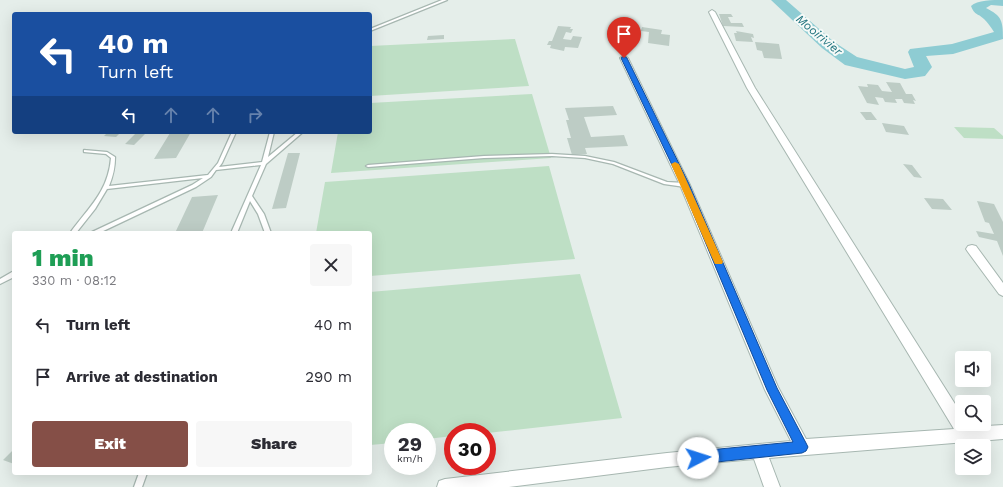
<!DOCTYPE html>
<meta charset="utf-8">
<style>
body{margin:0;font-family:"Work Sans",sans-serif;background:#f7f7f7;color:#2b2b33;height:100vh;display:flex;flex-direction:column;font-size:15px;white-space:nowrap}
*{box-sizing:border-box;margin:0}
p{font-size:13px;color:#7c7c81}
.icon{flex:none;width:22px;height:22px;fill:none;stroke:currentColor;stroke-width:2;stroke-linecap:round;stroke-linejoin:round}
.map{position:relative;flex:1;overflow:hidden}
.panel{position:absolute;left:12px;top:231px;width:360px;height:244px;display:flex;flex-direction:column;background:#fff;border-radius:4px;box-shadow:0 4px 16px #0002}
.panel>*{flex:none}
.top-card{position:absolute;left:12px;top:12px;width:360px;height:122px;border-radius:4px;box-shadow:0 4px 16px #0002;background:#1a4fa0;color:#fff;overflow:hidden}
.buttons{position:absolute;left:955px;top:351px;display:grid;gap:8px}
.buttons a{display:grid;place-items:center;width:36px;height:36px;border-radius:4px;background:#fff;box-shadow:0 4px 16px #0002;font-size:20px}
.speed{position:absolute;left:384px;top:423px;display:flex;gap:8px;font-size:20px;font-weight:700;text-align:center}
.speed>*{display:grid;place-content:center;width:52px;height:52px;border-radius:50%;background:#fff;box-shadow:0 4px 16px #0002;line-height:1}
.speed small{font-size:10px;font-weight:400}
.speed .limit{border:6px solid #d22;background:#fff;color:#111}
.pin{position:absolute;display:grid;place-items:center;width:34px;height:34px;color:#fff;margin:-41px -17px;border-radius:50% 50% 50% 0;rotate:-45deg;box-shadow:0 0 4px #0007}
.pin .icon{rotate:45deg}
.me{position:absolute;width:44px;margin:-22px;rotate:85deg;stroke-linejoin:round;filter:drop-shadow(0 0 3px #0008)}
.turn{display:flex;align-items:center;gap:14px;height:84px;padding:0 20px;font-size:18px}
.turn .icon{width:52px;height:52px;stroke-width:2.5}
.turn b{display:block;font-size:28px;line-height:34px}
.lanes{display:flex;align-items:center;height:38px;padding:0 20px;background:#0003;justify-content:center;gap:20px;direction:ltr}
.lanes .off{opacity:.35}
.round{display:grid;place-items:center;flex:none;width:42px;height:42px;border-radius:4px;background:#f7f7f7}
.overview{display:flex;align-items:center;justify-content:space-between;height:68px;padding:0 20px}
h1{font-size:24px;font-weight:800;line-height:30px;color:#1e9e55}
.button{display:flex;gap:8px;margin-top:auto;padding:8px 20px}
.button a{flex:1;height:46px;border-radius:4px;background:#854f47;color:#fff;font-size:16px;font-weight:800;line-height:46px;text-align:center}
.button a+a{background:#f7f7f7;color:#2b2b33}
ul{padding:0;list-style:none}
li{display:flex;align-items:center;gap:12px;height:52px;padding:0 20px}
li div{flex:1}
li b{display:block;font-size:15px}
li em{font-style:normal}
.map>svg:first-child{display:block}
.green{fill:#bedfc5}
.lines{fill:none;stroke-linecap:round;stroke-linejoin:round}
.river{fill:#8eccd3;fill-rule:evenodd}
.building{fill:#bdccc5}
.service-casing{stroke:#a7b7b1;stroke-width:2.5}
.minor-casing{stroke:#a7b7b1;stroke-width:2}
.service{fill:#fff;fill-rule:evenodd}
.minor{fill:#fff;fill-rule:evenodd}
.route{fill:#1a73e8;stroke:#114b97}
.slow{fill:#f59e0b}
.labels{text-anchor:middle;stroke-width:4;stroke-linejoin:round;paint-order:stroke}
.far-water-label{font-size:12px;font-style:italic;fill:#1d727d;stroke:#f6faf8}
</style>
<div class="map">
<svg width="1003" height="487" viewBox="0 0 1003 487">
<rect width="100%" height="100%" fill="#e5eeea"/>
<path class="green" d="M515,39l14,47 -159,10v-50z
M532,94l19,64 -220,15 7,-41h32v-29z
M954,127l40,1 9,8v3l-39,-1z
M549,166l26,93 -205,17v-43h-54l9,-51z
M580,274l42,144 -135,15 -34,-1v4l-26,3v-7h-34v11l-23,2v-153z"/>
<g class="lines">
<path class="river" d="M771,0h15l48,42 23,15 48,12 9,-2 -6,-15 2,-3 42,-5 42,-12c-3,-5 -6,-9 -10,-13 -6,-6 -9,-3 -13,-13 6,-6 22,-6 32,-6v6l-12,-1 -5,3c16,8 17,13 17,31l-50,15 -27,2 6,11 -7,9 -20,3 -60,-14 -23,-17z"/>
</g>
<path class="building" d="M719,14h12l2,3h-5l3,6h11l2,4 -21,-1z
M558,26l13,1 -1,2h3l-2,4 -5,-1 -3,7 8,1 2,-4 9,1 -4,11 -13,-1 -1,4 -14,-3 1,-3h-4l2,-4h3z
M642,27l20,3 -1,4 9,1 -1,11 -21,-3 1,-11 -8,-1z
M736,31l17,3 1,4 -3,-1 2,5 -17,-1 -2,-8h3z
M444,35v4l-17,1 1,-4z
M755,42l24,2 3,15 -18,-1 -2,-7 -5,-1z
M886,82l14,1 6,11h6l4,7 -3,-1 2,4 -11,-1 -2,-4h-7l2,4 -12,-1 -2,-4 -8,-1 4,8 -12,-2 -9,-17 10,1 -1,-3 11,1 4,6 10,1z
M613,106l4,9 -33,2 7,20 33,-2 4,11 -43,2 2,6 -15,1 -5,-17h4l-5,-18h3l-4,-12z
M860,112h11l6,8h-11z
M882,123l22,3 5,9 -23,-3z
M108,132h13l-5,5 -12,-1z
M137,132h7l-1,2h2l-11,11 -9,-1z
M182,132h9l-15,26 -22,1 16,-26z
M288,153h12l-14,55 -14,1z
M903,164l9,1 10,13 -8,-1z
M218,195l-16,38h-27l17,-36z
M924,198l19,1 9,11 -20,-1z
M977,201l17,3 9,18v34l-6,-15 -18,-4 -3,-6 18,3 -5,-11 -4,-1z
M14,449v15l-11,-4z"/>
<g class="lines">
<defs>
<path id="service" d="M442,0h5l-77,31v-2z
M232,132h4l-14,31 -3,4 43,-5 8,-30h4l-6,25 30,-25h5l-37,32 -14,32 12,18 7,19h-6l-7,-19 -8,-13 -13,32h-6l30,-68 -45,5 -5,7 -15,10 -97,46h-8l1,-1 100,-47 11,-7 -96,11 -12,20 -19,24h-6c19,-26 38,-41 41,-75l-5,-4 -22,-2v-2l23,2 8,5c0,11 -2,19 -6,29l99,-11 10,-12z
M552,154l33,2 29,6 53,20 18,1 2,2 -2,2 -21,-3 -51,-20 -28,-6 -33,-2 -68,2 -116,9 -2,-1 2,-1 116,-9z
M12,272h2v5l-14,7v-5z
M139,473h8l-5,14h-8z"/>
<path id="minor" d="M712,10l3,2 40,76 207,327v9h5l3,3 33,-2v14l-234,19 11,29h-16l-10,-28 -87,8 -158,20h-72l2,-6 6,-2 222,-26 124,-12 -26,-51 -85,-205 -60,-127 4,-2 4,2 62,127 88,202 28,52 148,-10 -207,-341 -38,-76z
M972,245l4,1 27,37v13l-4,-2 -31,-42 -2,-3 2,-3z"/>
</defs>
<use href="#service" class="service-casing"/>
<use href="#minor" class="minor-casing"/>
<use href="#service" class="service"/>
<use href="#minor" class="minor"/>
</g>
<path class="route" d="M624,56l3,2 62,126 88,204 29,55 2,4 -2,4 -4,2 -104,11 -5,-2 -2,-4 2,-5 5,-2 95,-9 -26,-52 -86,-206 -60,-126z"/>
<path class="slow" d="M675,162l4,2 44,98 -1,2h-7l-1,-2 -43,-98z"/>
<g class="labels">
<g class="far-water-label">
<text transform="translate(819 35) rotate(40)" y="4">Mooirivier</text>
</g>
</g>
</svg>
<div class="buttons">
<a><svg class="icon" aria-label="sound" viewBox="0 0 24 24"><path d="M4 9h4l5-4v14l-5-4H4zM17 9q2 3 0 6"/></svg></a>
<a><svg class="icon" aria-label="search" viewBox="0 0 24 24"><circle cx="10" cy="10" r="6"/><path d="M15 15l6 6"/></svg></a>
<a><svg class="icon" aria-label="layers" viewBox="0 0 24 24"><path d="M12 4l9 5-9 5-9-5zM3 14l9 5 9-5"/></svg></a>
</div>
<div class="speed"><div>29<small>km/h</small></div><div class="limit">30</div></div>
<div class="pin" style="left:624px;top:58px;background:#d93025"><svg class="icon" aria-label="arrive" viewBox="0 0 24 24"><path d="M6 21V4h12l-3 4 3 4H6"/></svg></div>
<svg class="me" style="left:698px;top:458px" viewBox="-20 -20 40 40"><circle r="19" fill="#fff"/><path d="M0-13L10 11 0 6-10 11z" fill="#1a73e8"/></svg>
<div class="top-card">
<div class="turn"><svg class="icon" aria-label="left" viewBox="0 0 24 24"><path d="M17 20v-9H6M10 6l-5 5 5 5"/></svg><div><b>40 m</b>Turn left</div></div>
<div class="lanes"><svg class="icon" aria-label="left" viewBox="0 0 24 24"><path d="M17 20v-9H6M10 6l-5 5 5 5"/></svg><svg class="icon off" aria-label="ahead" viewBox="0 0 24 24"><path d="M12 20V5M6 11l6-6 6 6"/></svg><svg class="icon off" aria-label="ahead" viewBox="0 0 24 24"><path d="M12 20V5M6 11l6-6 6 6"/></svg><svg class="icon off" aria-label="right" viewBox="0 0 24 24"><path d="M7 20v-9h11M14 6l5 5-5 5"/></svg></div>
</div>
<section class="panel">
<div class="overview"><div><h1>1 min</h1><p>330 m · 08:12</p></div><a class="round"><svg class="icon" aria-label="close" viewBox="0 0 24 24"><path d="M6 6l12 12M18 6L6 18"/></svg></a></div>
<ul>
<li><svg class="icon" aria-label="left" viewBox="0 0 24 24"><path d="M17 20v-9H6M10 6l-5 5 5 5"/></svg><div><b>Turn left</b></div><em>40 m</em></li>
<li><svg class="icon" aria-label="arrive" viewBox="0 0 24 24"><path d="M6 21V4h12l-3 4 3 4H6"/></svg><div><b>Arrive at destination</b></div><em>290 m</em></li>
</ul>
<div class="button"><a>Exit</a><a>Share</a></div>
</section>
</div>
